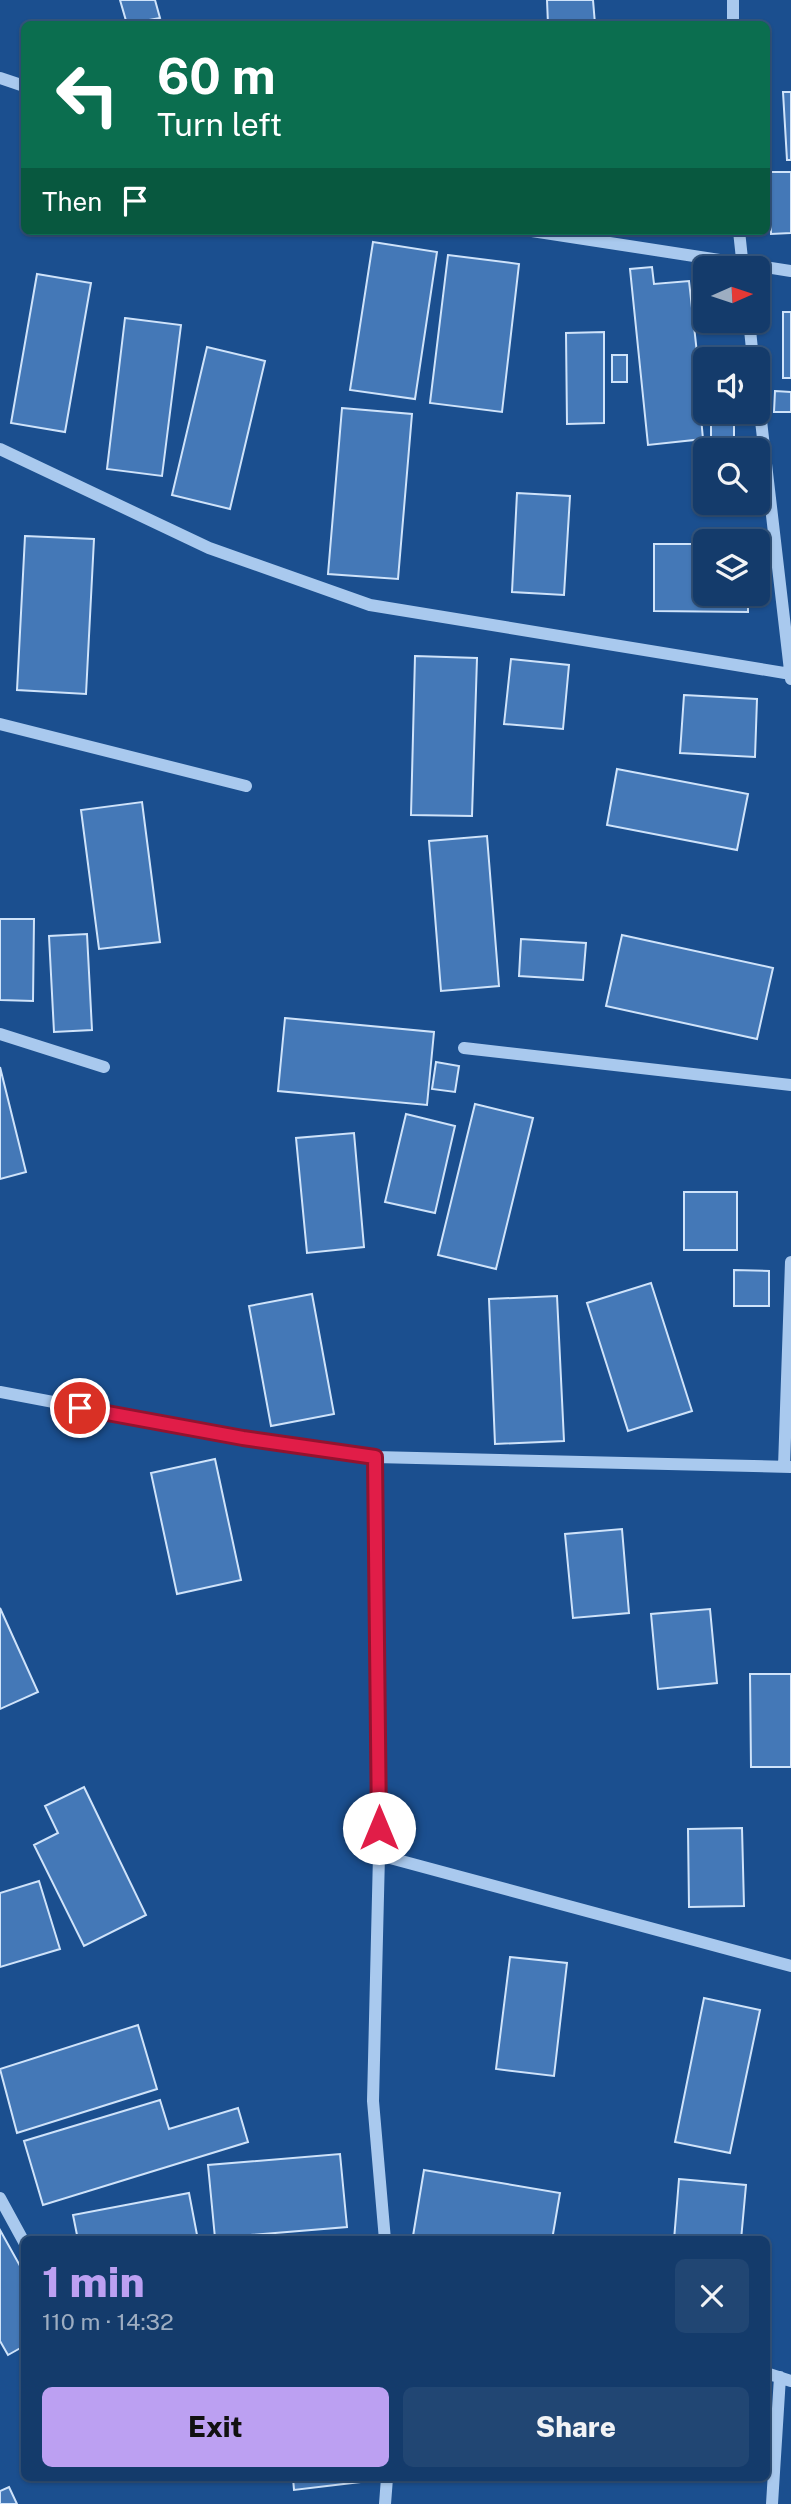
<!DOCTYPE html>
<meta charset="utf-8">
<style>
body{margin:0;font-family:"Public Sans",sans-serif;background:#214673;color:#f1f3f6;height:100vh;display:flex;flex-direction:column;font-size:26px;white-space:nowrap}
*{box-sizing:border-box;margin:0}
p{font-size:23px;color:#9dadc1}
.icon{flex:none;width:38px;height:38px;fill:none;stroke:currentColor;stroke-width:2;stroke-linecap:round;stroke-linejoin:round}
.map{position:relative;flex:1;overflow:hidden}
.panel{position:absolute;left:21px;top:2236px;width:749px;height:245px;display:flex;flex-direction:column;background:#143b6b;border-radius:10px;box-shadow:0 2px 5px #0004,0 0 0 2px #33557e}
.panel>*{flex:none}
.top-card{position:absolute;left:21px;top:21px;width:749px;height:214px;border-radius:10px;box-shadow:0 2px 5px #0004,0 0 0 2px #33557e;background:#0b6e4f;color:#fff;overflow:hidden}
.needle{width:46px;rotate:87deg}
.tools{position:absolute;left:693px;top:256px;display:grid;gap:14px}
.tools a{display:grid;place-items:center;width:77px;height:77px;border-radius:10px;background:#143b6b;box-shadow:0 2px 5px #0004,0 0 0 2px #33557e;font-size:35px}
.pin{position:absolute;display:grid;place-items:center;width:60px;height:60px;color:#fff;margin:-30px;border:4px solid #fff;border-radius:50%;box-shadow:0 2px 7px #0007}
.me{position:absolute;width:77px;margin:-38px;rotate:0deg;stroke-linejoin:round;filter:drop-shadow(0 0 5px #0008)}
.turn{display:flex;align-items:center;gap:24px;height:147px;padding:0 21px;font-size:32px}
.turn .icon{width:91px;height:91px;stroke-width:2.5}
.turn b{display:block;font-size:49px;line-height:60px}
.then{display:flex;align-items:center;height:66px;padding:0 21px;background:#0003;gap:14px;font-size:26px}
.round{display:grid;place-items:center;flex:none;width:74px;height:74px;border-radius:10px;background:#214673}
.headline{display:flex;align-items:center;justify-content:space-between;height:119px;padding:0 21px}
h1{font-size:42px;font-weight:800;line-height:52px;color:#bca0f2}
.primary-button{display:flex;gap:14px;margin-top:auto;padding:14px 21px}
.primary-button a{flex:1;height:80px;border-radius:10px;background:#bca0f2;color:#111;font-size:28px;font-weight:800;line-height:80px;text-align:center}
.primary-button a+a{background:#214673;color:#f1f3f6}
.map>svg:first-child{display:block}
.building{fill:#4478b7;stroke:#cfe3fa;stroke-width:2}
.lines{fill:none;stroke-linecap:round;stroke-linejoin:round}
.minor{stroke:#a9c9ee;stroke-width:12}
.route-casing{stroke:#92132f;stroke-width:18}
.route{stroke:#e11d48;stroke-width:12}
</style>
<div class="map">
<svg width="791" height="2504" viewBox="0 0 791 2504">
<rect width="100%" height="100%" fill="#1b4f8f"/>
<path class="building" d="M120,0h35l5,18 -33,6z
M547,0h46l2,24h-47z
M783,92h8v68h-4z
M769,172h22v61l-20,1z
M373,242l64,10 -22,147 -65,-9z
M448,255l71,9 -17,148 -72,-9z
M652,267l2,17 35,-3 10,90 6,-1v36h-5l3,33 -55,6 -18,-176z
M37,274l54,9 -26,149 -54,-9z
M783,312h8v66h-8z
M125,318l56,7 -19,151 -55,-7z
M604,332v91l-37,1 -1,-91z
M207,347l58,14 -35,148 -58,-14z
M612,355h15v27h-15z
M775,391l16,1v20h-17z
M342,408l70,6 -14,165 -70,-5z
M711,421h23v29h-23z
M517,493l53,3 -6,99 -52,-3z
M25,536l69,3 -8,155 -69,-4z
M654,544h51v49h43v19l-94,-1z
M415,656l62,2 -5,158 -61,-1z
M511,659l58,6 -6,64 -59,-5z
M684,695l73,4 -2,58 -75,-4z
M617,769l131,25 -11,56 -130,-25z
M142,802l18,140 -61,7 -18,-139z
M487,836l12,150 -58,5 -12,-150z
M0,919h34l-1,82 -33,-1z
M87,934l5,96 -38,2 -5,-96z
M622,935l151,33 -16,71 -151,-33z
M521,939l65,4 -3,37 -64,-4z
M285,1018l149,14 -7,73 -149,-14z
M436,1062l23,4 -4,26 -23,-3z
M0,1067l26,105 -26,7z
M475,1104l58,14 -37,151 -58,-14z
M406,1114l49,12 -20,87 -50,-11z
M354,1133l10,114 -57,6 -11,-115z
M684,1192h53v58h-53z
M734,1270l35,1v35h-35z
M651,1283l41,128 -64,20 -41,-128z
M312,1294l22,120 -63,12 -22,-120z
M557,1296l7,145 -69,3 -6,-145z
M215,1459l26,121 -64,14 -26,-121z
M622,1529l7,84 -56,5 -8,-84z
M0,1608l38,84 -38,17z
M710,1609l7,74 -59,6 -7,-75z
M750,1674h41v93h-40z
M84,1787l62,128 -62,31 -50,-101 24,-12 -13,-27z
M742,1828l2,78 -55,1 -1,-78z
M39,1881l21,68 -60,18v-74z
M510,1957l57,6 -13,113 -58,-7z
M704,1998l56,12 -30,143 -55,-11z
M138,2025l19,64 -140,44 -17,-64z
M160,2100l9,29 69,-21 10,34 -205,63 -19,-64z
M340,2154l7,73 -132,11 -7,-73z
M424,2170l136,23 -8,47h-113l-26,-4z
M679,2179l67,6 -5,55h-67z
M189,2193l9,47h-120l-5,-25z
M0,2230l24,43v73l-16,9 -8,-14z
M293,2478h67v4l-66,8z
M9,2487l8,17h-17v-13z"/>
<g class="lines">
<path class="minor" d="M733,0v24
M0,78l24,8
M532,231l259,40
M739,231l4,37
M749,320l4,39
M758,395l33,284
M0,449l209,99 161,57 421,69
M0,724l246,62
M0,1034l104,33
M464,1048l327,37
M0,1392l243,46 132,19 416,10
M375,1457l4,398 -6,246 12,139
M784,1467l7,-205
M379,1855l412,111
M0,2198l24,44
M766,2373l25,8
M385,2504l2,-26
M772,2504l8,-127"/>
</g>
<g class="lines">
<defs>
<path id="route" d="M80,1408l163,30 132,19 4,371"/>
</defs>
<use href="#route" class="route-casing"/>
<use href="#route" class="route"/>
</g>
</svg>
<div class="tools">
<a><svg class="needle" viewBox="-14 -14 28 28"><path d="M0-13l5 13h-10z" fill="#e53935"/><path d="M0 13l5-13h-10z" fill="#9dadc1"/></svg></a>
<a><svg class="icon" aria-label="sound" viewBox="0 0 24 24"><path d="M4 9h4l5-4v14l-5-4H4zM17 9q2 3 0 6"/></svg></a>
<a><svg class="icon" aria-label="search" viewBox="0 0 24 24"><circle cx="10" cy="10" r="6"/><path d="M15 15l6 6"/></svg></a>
<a><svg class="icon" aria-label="layers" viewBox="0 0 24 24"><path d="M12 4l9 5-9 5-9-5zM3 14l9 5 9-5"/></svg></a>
</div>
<div class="pin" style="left:80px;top:1408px;background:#d93025"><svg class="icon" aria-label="arrive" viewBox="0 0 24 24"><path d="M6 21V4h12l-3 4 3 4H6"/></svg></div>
<svg class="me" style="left:379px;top:1828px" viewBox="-20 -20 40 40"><circle r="19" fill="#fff"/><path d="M0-13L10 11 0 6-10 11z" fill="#e11d48"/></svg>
<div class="top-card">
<div class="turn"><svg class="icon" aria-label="left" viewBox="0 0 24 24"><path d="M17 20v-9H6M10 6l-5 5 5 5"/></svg><div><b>60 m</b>Turn left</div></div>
<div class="then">Then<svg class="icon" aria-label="arrive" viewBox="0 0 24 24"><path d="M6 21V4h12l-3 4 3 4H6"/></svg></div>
</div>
<section class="panel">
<div class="headline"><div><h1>1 min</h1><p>110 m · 14:32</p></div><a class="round"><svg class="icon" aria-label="close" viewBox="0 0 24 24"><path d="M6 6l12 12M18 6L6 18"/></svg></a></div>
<div class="primary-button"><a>Exit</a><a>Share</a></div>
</section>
</div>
